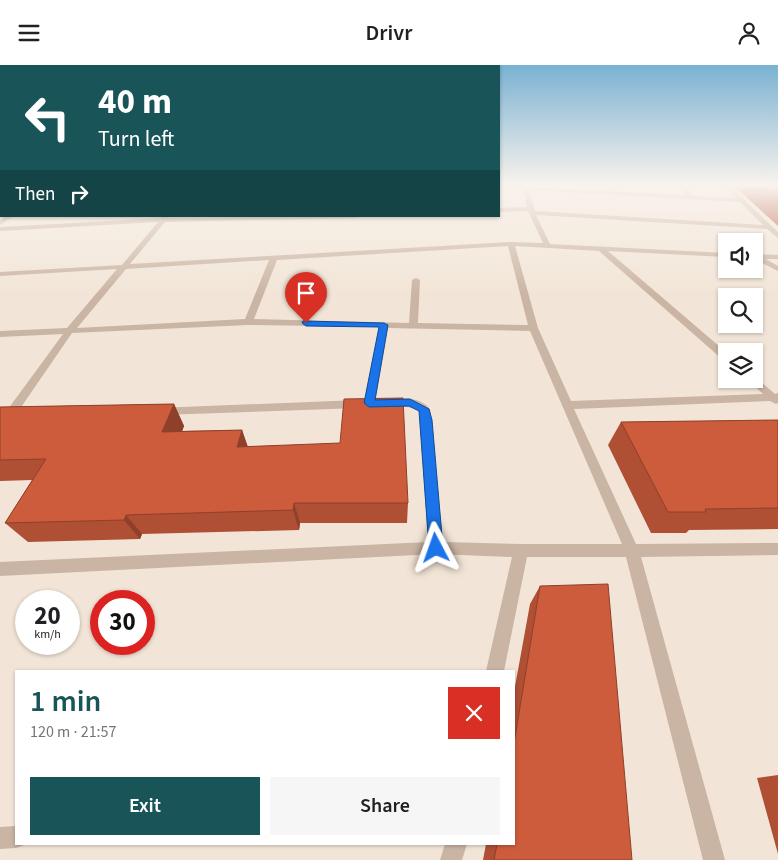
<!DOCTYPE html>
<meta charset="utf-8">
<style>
body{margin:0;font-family:"Source Sans 3",sans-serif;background:#f6f6f6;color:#202124;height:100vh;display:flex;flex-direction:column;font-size:19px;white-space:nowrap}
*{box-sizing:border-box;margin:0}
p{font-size:16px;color:#757577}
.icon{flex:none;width:28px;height:28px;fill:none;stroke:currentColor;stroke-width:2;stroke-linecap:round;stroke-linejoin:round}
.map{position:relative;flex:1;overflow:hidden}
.panel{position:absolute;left:15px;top:605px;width:500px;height:175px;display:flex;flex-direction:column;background:#fff;border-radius:0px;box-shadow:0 1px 4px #0004}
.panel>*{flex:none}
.guide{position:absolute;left:0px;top:0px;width:500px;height:152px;box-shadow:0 1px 4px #0004;background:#195558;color:#fff;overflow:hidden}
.fabs{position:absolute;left:718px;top:168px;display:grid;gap:10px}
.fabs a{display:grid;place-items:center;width:45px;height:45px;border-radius:0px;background:#fff;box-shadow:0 1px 4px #0004;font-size:25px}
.speed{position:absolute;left:15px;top:525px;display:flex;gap:10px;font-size:25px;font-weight:700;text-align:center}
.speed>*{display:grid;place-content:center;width:65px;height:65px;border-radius:50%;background:#fff;box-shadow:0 1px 4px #0004;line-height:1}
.speed small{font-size:12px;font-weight:400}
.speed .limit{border:8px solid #d22;background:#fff;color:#111}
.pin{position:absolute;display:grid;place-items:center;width:42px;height:42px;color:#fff;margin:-51px -21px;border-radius:50% 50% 50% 0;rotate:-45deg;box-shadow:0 0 5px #0007}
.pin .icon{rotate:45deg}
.me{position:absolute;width:55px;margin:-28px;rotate:356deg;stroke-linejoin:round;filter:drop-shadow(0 0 4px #0008)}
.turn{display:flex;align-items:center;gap:18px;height:105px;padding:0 15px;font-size:22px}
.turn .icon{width:65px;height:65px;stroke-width:2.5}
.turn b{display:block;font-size:35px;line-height:42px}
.then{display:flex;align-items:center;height:48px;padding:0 15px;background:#0003;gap:10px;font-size:19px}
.round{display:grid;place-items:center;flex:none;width:52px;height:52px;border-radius:0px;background:#f6f6f6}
.headline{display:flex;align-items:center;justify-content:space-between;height:85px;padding:0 15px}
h1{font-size:30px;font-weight:600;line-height:38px;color:#195558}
.action{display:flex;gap:10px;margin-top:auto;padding:10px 15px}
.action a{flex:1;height:58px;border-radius:0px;background:#195558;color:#fff;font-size:20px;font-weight:600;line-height:58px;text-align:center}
.action a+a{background:#f6f6f6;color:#202124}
header{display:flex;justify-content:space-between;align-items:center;height:65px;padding:0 15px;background:#fff;font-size:22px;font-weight:600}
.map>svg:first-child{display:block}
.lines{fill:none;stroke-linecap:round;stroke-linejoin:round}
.minor{fill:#cab4a3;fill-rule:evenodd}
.wall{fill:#af4f34}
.shaded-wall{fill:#8f402a}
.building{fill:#cc5c3c;stroke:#8f402a}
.route{fill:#1a73e8;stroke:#114b97}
</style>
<header><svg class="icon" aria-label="menu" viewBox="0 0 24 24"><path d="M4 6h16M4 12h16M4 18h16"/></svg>Drivr<svg class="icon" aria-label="person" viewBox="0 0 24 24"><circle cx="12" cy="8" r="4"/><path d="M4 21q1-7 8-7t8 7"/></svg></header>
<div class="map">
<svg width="778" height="795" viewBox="0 0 778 795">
<rect width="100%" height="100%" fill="#f2e5d7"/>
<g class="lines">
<path class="minor" d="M499,120h29v2l158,8 -8,-10h6l9,11 43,2 -13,-13h6l49,47v6l-11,-9 -231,-14 14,29 176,9v4l-118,-6 118,101v8l-4,-1 -123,-108 -84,-5 23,82 33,73 192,-7 -16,-15h7v-3l21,18 3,-1v10l-2,1 -6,-3 -196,8 62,135 142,-1v12l-137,2 84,303h-22l-77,-303h-99l-23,114h-18l26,-114 -76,-3 -436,22v-14l428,-20 -9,-131c-13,-8 -31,-1 -39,-8l2,-3c14,-3 38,-4 48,9l13,133 78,2h101l-92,-213 -142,-3 -13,75 -6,4 -5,-3 -5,4 -198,7 -4,-1 -2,-3 2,-3 202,-8 5,2 15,-75 -131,-2 -176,8 -68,99 -4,1v-13l63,-86 -63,3v-6l67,-3 50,-59 -117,7v-4l122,-7 36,-43 -158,9v-4l162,-9 1,-2h6v2l190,-2 -3,2 -191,4 -35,42 381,-22 32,1 -15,-32 -29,1v-4l28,-1 -4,-17 -24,-1zM529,125l211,12 23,23 -228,-14zM508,181l20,79 -110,-2 2,-43 -4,-2 -4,2 -3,43 -155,-4 23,-59zM269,195l-24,59 -168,9 49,-59z
M0,130h1v4h-1z
M6,151h8l-14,9v-5z
M754,189l24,1v4h-12l12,7v5l-24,-12z
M16,761v18l8,1 -8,3 -16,1v-22z
M445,779h22l-5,16h-22z"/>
</g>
<path class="wall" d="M733,120h45v41z
M174,339l10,22 -2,5 60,-1 6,17 160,56 -1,20h-107l-1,7 -157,4 -2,5 -112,3 -23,-19 27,-43 -32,1v-74z
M778,355v109l-89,1 -3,3h-35l-43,-88 13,-23z
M540,521l92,274h-149l3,-16h28v-152l16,-88z
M778,710v79l-21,-76z"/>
<path class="shaded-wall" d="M174,339l10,22 -10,27 -12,-21z
M242,365l7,21 -12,-4z
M294,438l6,20 -1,7 -6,-20z
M126,450l16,19 -2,5 -16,-19z"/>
<path class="building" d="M761,120h17v14z
M403,333l5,105h-114l-1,7 -167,5 -2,5 -119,3 41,-64 -46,1v-53l174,-3 -12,28 80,-2 -5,17 103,-4 4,-44z
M778,355v88l-73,1 1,3h-38l-47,-90z
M608,519l24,276h-138l3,-16h17v-101l26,-157z"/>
<linearGradient id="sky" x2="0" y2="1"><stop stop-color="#7ab2d2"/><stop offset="0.52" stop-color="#f9f3ed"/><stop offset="1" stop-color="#f9f3ed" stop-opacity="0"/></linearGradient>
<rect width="778" height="231" fill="url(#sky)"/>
<path class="route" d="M303,256l81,2 4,2 -13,75 35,-1 19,10 3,11 11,128 -2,5 -5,1 -5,-1 -2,-5 -10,-137 -10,-5 -40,1 -5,-4 15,-76 -73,-1 -4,-3z"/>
</svg>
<div class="fabs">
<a><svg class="icon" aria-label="sound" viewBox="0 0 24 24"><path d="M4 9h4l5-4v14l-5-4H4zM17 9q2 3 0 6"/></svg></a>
<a><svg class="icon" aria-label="search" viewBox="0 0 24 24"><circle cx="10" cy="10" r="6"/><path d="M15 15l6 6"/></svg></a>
<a><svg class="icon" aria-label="layers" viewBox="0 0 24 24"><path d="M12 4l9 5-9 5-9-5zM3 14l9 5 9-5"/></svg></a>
</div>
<div class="speed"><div>20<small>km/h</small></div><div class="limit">30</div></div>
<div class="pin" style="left:306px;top:258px;background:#d93025"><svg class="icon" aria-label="arrive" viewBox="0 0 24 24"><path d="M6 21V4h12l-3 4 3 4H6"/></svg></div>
<svg class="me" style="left:436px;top:483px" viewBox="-20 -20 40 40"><path d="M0-17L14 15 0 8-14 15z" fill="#1a73e8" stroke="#fff" stroke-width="4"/></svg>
<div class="guide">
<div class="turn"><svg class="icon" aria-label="left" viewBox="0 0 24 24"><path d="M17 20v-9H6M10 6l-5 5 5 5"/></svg><div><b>40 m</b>Turn left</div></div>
<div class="then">Then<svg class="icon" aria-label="right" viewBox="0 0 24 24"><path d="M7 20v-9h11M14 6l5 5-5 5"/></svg></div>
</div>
<section class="panel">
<div class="headline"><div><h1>1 min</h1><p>120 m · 21:57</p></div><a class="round" style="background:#d93025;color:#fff"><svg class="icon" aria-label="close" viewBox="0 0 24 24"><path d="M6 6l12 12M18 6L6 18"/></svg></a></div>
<div class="action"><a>Exit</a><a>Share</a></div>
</section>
</div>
